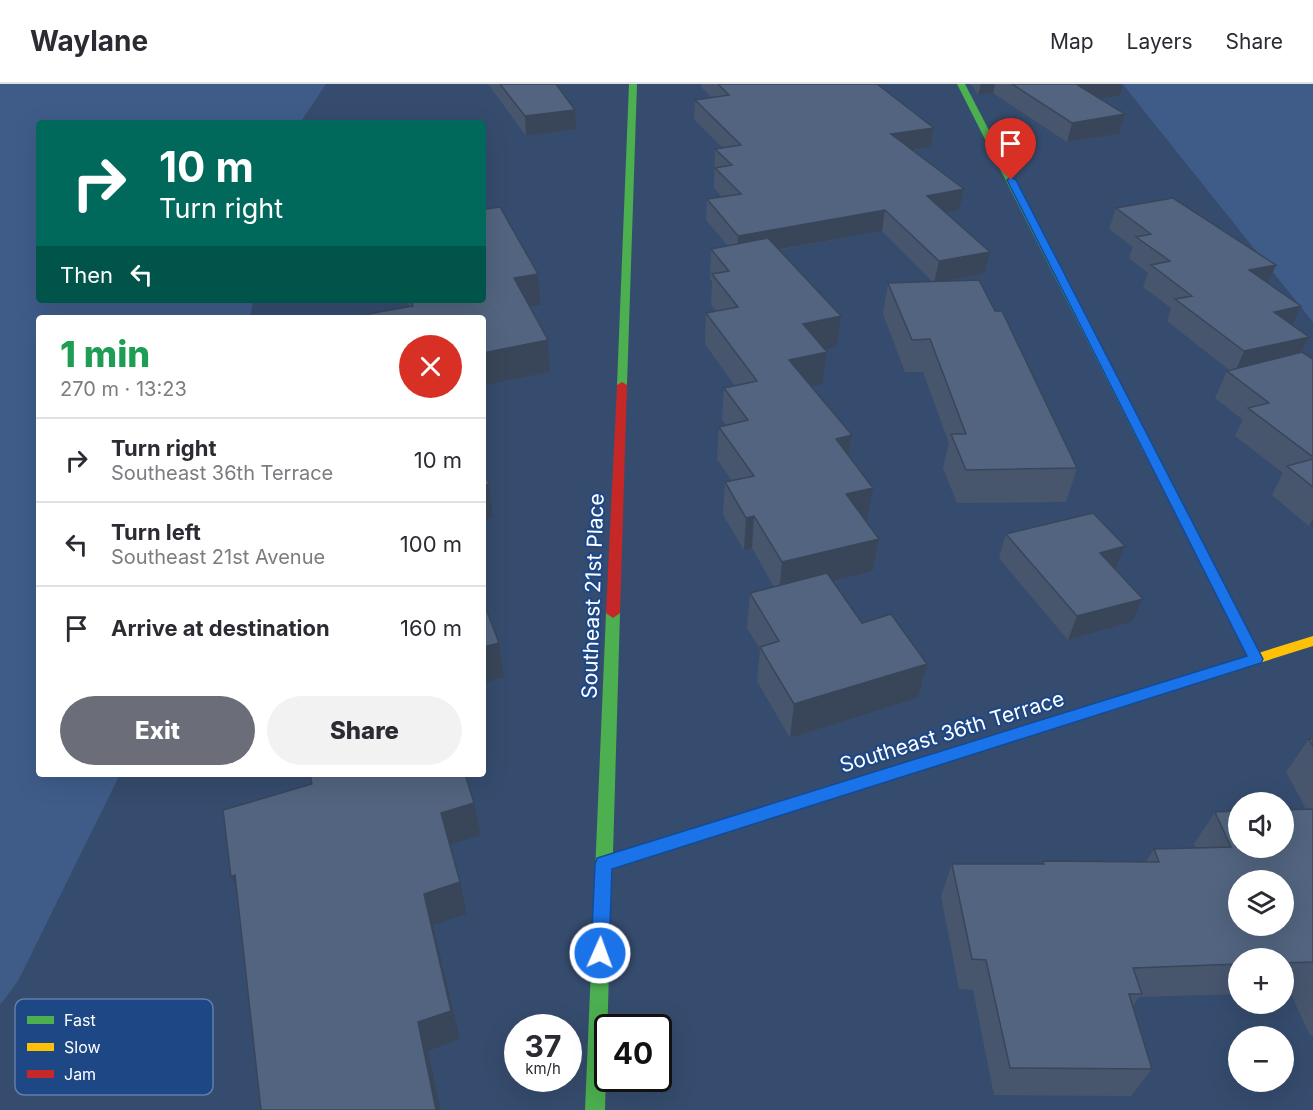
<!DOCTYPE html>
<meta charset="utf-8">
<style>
body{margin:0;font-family:Inter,sans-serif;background:#f2f2f3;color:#2b2b33;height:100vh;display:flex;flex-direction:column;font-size:22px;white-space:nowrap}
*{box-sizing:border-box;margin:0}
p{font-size:20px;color:#7c7c81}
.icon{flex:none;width:33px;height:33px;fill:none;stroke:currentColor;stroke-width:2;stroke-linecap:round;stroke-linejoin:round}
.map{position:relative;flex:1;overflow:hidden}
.details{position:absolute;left:36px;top:231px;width:450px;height:462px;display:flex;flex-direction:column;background:#fff;border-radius:6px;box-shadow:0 6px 24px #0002}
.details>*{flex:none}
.banner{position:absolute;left:36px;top:36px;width:450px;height:183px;border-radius:6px;box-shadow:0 6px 24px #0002;background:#00695c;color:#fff;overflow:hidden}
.buttons{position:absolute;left:1228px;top:708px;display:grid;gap:12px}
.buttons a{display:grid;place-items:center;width:66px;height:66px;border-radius:50%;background:#fff;box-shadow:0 6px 24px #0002;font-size:30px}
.speed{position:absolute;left:504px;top:930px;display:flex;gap:12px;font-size:30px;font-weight:700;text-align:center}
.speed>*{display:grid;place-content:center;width:78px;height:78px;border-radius:50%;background:#fff;box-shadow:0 6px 24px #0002;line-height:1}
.speed small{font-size:15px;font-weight:400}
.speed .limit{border:3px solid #111;border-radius:9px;background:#fff;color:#111}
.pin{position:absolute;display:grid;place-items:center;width:51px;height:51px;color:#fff;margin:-62px -26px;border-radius:50% 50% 50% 0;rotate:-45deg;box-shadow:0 0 6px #0007}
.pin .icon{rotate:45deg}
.me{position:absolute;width:66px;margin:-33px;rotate:2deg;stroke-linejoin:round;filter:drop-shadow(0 0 4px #0008)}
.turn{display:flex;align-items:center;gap:21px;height:126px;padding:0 24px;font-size:27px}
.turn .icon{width:78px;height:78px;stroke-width:2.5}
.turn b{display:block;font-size:42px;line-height:51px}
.then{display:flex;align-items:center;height:57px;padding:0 24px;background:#0003;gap:12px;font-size:22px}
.round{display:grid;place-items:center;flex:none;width:63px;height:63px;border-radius:32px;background:#f2f2f3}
.overview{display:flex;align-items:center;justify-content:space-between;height:102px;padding:0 24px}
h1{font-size:36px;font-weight:800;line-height:45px;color:#1e9e55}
.button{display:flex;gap:12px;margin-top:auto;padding:12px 24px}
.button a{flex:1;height:69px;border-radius:36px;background:#6b6e78;color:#fff;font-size:24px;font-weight:800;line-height:69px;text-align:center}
.button a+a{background:#f2f2f3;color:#2b2b33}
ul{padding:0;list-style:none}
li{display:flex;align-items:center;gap:18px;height:84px;padding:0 24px;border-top:2px solid #e1e1e2}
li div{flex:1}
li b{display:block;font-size:22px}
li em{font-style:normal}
header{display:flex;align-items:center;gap:36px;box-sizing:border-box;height:84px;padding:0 30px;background:#fff;border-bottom:2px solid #e1e1e2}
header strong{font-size:28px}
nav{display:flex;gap:33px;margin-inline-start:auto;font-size:21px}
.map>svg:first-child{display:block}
.water{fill:#3f5c89}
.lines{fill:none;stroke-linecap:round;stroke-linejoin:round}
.fast{fill:#4caf50;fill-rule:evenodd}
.slow{fill:#ffc107;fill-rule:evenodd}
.jam{fill:#c62828;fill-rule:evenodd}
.wall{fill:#47566d}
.shaded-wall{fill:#394659}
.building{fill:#52647f;stroke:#394659;stroke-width:1.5;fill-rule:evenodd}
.route{fill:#1a73e8;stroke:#114b97;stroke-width:1.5}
.labels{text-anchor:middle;stroke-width:4.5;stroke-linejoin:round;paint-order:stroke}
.street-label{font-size:21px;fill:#fff;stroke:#1e4786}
.key{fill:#1e4786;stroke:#627eaa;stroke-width:1.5}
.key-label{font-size:16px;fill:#fff}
</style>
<header>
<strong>Waylane</strong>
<nav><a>Map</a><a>Layers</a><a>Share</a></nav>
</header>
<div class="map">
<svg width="1313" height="1026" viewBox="0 0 1313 1026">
<rect width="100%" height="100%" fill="#364c6e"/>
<path class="water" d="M0,0h326l-26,39h-261v177h214l-3,18h-211v456h81l-102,207 -18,24z
M1123,0h190v238l-180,-225z"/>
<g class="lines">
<path class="fast" d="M629,0h8l-10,301 -5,3 -5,-3z
M957,0h8l192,371 -2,3h-8l-2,-3z
M613,524l7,5 -7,241 272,-85 6,1 2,5 -2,5 -6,1 -273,87 -7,242h-20l21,-497z"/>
<path class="slow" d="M1313,552v10l-428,135 -6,-1 -2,-5 2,-5 6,-1z"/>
<path class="jam" d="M622,298l5,3 -7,228 -7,5 -7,-5 11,-228z
M1151,367l6,4 106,204 -2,4h-10l-2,-4 -104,-204z"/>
</g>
<path class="wall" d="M488,0h68l20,45 -50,7z
M702,0h175l57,44 -3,19 -19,3 47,60 -14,2 40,61 -44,8 136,187 -11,34 -109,1 -14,-35 6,-25 -26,-71h-18l-22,-58 5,-31 45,-1 -51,-51 -103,19 62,66 -4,31 -12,2 2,3 -4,32 -12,2 41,49 -3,21 18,64 -1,1 13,18 -6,32 -40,10 29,42 65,41 -9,34 -128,40 -33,-57 3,-32 -13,-21 3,-35 24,-6 -22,-39 -8,2 -21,-35 2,-33 7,-1 -15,-22 2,-32 7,-2 -4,-5 2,-32 11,-2 -30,-42 1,-31 10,-2 -5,-7 1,-23 -2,-2 1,-30 17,-3 -22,-26 1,-21 15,-2 -8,-9 1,-39 8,-1 -29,-29 1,-19 17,-2 -11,-11z
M971,0h152l-3,12 -20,3 19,35 -52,8 -74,-49 -15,2z
M1116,124l160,57 -8,18 33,23 -9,19 17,12 -7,15 11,7v166l-4,1 -37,-31 11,-22 -48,-37 8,-16 -28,-22 12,-27 2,-1 -62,-49 4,-13 -28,-21 5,-14 -19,-15 4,-11 -24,-18z
M486,125l52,65 3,31 -11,2 20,65 -67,14v-68h-114l-1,-4 41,-7 -2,-7h76z
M1006,450l109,35 28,30 -11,23 -64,18 -69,-82z
M1309,655h4v296h-3l-20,-43h-6v-34h-45v36l-100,3 -6,9 19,63 -21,27 -137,-1 -21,-105 -14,-1 -18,-93 11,-32h90l1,-3 103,1 8,-13 42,-1 -2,-4 21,-32 91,-3 -20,-37z"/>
<path class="shaded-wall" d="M981,0h14l-2,9 -15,2z
M1076,0h47l-3,12 -49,7z
M575,26l1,19 -50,7 -1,-20z
M1125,30l-6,20 -52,8 5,-19z
M934,44l-3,19 -43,7 3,-20z
M964,105l-5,21 -36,7 4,-21z
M885,126l-3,21 -145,26 1,-21z
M990,168l-5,21 -51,10 5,-22z
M1276,181l-10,22 -17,-17z
M538,190l3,31 -24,4 -3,-31z
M1301,222l-10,22 -17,-16z
M841,232l-4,31 -37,8 3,-31z
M1309,253l-11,23 -64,14 10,-23z
M548,256l2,32 -67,14v-33z
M827,268l-4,32 -38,8 4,-32z
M852,351l-5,32 -11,-28z
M489,400l4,34 -10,2v-34z
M873,404l-6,32 -26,6 5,-32z
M754,432l-2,32 -8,2 2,-32z
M1313,435v6l-4,1z
M879,455l-6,32 -94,24 3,-33z
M1125,462l-10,24 -15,-17z
M1143,515l-11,23 -64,18 9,-24z
M499,559l5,34 -21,6v-36z
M927,580l-9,34 -128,40 4,-34z
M474,719l7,32 -32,10 -8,-32z
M235,791l12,33 -16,-31z
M460,798l7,32 -34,11 27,114 -32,12 13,59h-5l-18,-88 6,-128z"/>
<path class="building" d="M500,0h56l19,26 -50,6z
M718,0h159l57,44 -43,6 73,55 -37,7 63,56 -51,9 -54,-51 -147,26 -31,-37 34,-5 -26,-26 17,-3 -17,-16 26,-4 -46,-45 34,-5z
M1012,0h66h-2l49,30 -53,9z
M1173,114l103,67 -27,5 52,36 -27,6 35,25 -65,14 -69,-52 17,-3 -41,-31 19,-4 -34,-24 15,-3 -35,-26z
M483,119l3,6 14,-2 38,67 -24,4 34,62 -65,13v-35h-114l-1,-4 45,-8 -2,-6h72z
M768,154l73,78 -38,8 24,28 -38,8 63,75 -16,4 37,49 -27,6 33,45 -97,23 -28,-46 -8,2 -21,-36 29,-6 -35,-49 29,-7 -24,-32 33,-7 -51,-68 32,-6 -26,-33 17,-3 -18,-22z
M979,196l16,31h7l75,157 -111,2 -15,-36h15l-36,-95 -18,1 -24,-57z
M1302,268l11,7v98l-65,-49 21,-5 -42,-32z
M1313,375v28l-26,-21z
M483,385l6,15 -6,2z
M1093,429l32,33 -25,7 43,46 -66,17 -71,-82z
M827,489l35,50 29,-9 36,50 -133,40 -34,-57 19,-6 -29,-48z
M483,517l16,42 -16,4z
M1309,655h4v7z
M310,690h155l9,29 -33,10 19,69 -36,12 27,117 -33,11 18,88h-175l-26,-235 -4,2 -8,-67 89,-26z
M1313,725v153l-29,1v-5h-45v6l-106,4 9,26h-13l23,75 -142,-1 -24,-108 -14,-1 -20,-95h92l-1,-3 116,1 -5,-13 77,-2 -16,-35 24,-1v37h45v-38zM1239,796h45v46h-45z"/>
<path class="route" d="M1011,93l5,3 247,479 -2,4 -649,206 -3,84 -2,6 -7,3 -6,-3 -3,-6 4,-89 2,-6 650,-202 -240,-476z"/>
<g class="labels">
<g class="street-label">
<text transform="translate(593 512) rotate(-88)" y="7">Southeast 21st Place</text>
<text transform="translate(952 648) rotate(-17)" y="7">Southeast 36th Terrace</text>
</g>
</g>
<rect x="15" y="915" width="198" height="96" rx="9" class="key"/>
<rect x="27" y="932" width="27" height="8" fill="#4caf50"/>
<rect x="27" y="959" width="27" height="8" fill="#ffc107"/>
<rect x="27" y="986" width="27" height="8" fill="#c62828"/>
<g class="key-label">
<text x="64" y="942">Fast</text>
<text x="64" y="969">Slow</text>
<text x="64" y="996">Jam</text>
</g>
</svg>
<div class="buttons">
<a><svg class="icon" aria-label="sound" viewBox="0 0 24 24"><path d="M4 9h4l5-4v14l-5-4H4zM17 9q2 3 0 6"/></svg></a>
<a><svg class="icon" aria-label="layers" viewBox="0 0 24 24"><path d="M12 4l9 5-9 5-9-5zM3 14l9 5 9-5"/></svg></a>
<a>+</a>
<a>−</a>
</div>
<div class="speed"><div>37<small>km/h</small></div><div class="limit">40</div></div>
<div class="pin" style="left:1011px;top:96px;background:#d93025"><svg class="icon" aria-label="arrive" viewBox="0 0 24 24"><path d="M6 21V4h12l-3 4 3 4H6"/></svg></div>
<svg class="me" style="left:600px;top:869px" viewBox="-20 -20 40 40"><circle r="17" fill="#1a73e8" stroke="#fff" stroke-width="3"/><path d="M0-11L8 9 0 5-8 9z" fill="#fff"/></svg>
<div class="banner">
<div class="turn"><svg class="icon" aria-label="right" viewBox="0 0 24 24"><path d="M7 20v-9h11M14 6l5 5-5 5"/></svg><div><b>10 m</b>Turn right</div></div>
<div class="then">Then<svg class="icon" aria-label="left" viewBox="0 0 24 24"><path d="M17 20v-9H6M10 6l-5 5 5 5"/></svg></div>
</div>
<section class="details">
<div class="overview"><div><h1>1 min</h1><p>270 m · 13:23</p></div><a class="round" style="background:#d93025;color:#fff"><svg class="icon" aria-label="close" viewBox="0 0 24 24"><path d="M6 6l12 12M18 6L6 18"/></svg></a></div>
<ul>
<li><svg class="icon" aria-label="right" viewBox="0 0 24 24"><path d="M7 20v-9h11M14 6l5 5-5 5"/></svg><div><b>Turn right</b><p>Southeast 36th Terrace</p></div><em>10 m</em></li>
<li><svg class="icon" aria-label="left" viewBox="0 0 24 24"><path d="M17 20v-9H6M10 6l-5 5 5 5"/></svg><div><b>Turn left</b><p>Southeast 21st Avenue</p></div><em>100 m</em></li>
<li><svg class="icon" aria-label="arrive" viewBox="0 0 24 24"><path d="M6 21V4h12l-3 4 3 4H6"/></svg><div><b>Arrive at destination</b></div><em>160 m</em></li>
</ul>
<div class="button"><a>Exit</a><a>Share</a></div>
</section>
</div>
